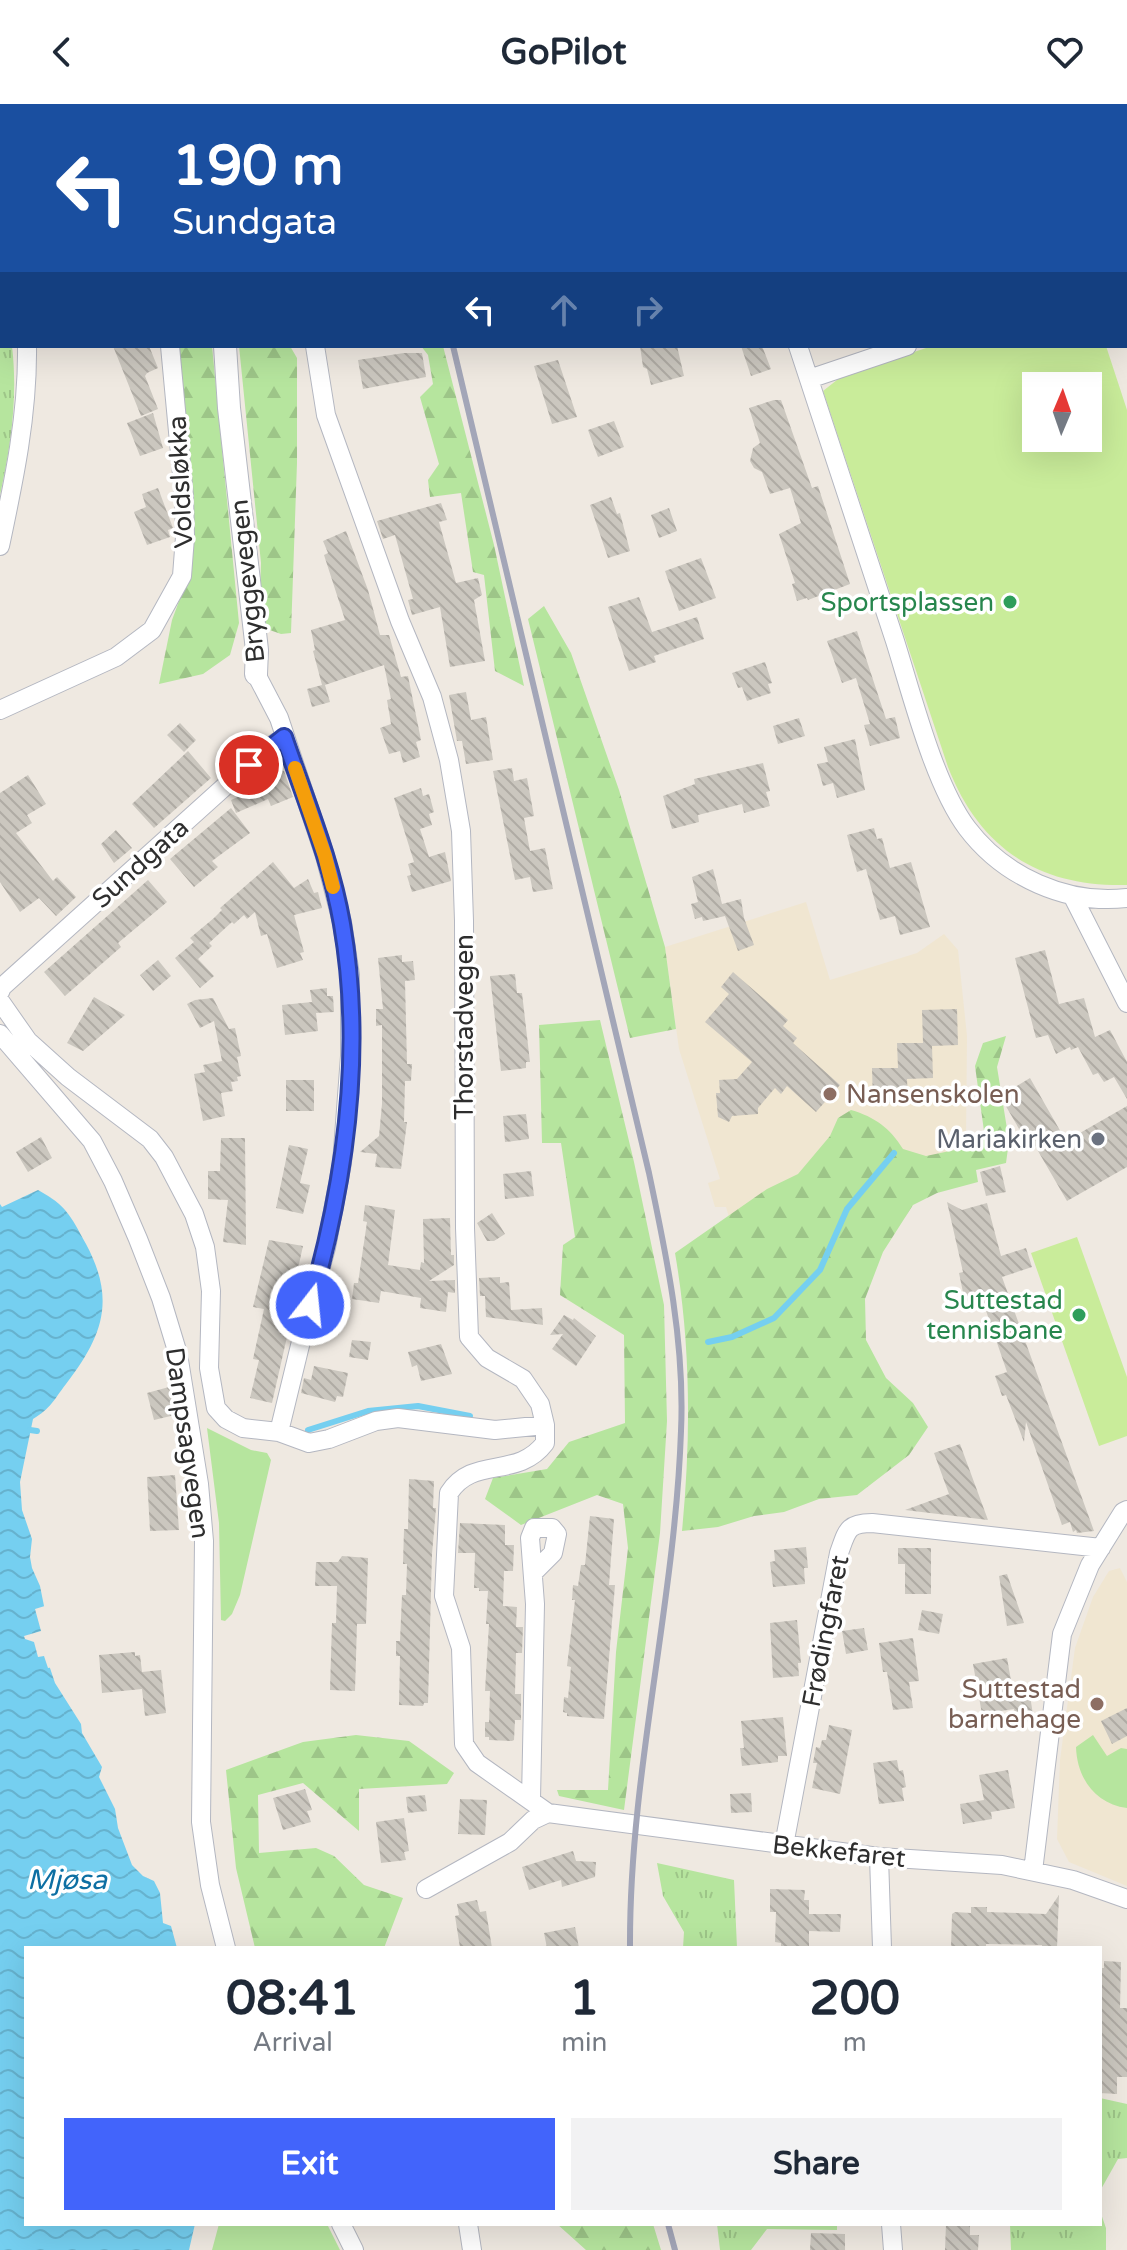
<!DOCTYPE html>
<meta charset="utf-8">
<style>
body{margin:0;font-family:"Varela Round",sans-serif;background:#f2f2f3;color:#1f2937;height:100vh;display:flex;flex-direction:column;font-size:30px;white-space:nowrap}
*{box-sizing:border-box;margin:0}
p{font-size:26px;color:#747a83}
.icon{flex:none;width:44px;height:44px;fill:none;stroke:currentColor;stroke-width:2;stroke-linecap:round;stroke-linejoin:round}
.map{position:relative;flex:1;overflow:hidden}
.sheet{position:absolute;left:24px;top:1842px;width:1078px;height:280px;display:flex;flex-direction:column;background:#fff;border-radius:0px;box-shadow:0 8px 32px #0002}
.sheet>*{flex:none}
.banner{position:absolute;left:0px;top:0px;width:1128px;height:244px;box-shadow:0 8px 32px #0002;background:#1a4fa0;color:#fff;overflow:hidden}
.needle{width:52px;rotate:2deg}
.tools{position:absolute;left:1022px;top:268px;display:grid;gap:16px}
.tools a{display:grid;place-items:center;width:80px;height:80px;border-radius:0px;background:#fff;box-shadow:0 8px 32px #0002;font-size:40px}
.pin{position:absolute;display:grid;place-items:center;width:68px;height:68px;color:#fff;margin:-34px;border:4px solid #fff;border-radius:50%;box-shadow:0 2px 8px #0007}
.me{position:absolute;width:88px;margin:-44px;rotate:16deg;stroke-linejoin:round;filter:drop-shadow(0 0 6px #0008)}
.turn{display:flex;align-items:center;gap:28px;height:168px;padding:0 40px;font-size:36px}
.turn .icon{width:104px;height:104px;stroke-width:2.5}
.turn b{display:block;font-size:56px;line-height:68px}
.lanes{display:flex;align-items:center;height:76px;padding:0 40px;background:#0003;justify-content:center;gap:40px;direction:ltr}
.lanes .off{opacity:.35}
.eta{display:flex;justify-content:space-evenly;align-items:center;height:136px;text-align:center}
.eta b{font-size:48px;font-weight:700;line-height:56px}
.primary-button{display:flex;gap:16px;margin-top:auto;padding:16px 40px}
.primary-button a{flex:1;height:92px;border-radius:0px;background:#4264fb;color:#fff;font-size:32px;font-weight:700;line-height:92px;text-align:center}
.primary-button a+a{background:#f2f2f3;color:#1f2937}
header{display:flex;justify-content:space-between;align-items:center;height:104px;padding:0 40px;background:#fff;font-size:36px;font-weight:700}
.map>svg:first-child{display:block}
.education{fill:#f0e6d1}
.grass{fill:url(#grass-tufts)}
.forest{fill:url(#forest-firs)}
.park{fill:#b6e59e}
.pitch{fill:#c9ec9a;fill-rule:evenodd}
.water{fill:url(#water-waves)}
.pier{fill:#efe9e1}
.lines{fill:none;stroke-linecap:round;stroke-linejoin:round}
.stream{stroke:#75cff0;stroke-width:6}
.building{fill:url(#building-back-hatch)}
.minor-casing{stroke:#b4b7c1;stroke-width:20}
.tertiary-casing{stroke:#b4b7c1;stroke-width:24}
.minor{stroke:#fff;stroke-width:18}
.tertiary{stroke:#fff;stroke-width:22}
.rail{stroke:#a3a6b8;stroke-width:6}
.route-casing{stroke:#2b41a3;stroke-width:20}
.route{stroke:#4264fb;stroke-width:14}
.slow{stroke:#f59e0b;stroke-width:14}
.leisure-dot{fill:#2e9e5b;stroke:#fff;stroke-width:3}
.education-dot{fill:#8d6e63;stroke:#fff;stroke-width:3}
.worship-dot{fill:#6b7280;stroke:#fff;stroke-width:3}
.labels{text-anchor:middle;stroke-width:7;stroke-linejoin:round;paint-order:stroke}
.street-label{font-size:26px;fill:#2e2e2e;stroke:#fff}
.leisure-label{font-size:26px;fill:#27864d;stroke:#fff;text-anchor:end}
.education-label{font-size:26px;fill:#785e54;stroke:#fff;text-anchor:start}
.worship-label{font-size:26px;fill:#5b616d;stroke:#fff;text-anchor:end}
.water-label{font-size:28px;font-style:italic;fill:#0d6fa3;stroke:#fff}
</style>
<header><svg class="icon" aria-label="back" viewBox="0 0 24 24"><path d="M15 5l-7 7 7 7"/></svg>GoPilot<svg class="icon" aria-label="heart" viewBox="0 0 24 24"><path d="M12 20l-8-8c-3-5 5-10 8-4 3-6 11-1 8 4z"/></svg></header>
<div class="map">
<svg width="1127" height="2146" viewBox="0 0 1127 2146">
<defs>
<pattern id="grass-tufts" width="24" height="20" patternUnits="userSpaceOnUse" patternTransform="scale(2)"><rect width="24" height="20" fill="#b6e59e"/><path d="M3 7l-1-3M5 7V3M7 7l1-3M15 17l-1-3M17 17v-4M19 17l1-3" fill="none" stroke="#9dc588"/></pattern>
<pattern id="forest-firs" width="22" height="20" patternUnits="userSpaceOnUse" patternTransform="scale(2)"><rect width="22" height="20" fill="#b6e59e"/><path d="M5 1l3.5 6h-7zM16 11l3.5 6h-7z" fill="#9dc588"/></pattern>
<pattern id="water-waves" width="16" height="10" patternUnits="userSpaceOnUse" patternTransform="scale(2)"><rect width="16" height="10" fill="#75cff0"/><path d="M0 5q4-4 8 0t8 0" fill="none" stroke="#66b2ce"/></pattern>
<pattern id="building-back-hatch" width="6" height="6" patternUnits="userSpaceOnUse" patternTransform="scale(2)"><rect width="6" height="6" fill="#cbc7bf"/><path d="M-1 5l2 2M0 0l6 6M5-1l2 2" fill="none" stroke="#afaba4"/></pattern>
</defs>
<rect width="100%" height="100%" fill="#efe9e1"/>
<path class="education" d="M806,798l24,78 87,-27 27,-19 14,16 9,86 -1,104 -29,23 -170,61 -38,-7 -3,-10h-11l-7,-24 12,-4 -41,-130 -14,-102z
M1120,1464l7,14v304l-58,-24 -12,-23 3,-79 15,-112 18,-51 16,-26z"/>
<path class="grass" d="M0,195l2,47h10c6,50 -1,100 -12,149z
M657,1759l77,17 3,68h-54l1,-16 -21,-36z
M1100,1994l27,6v54l-9,1 -18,32z
M1100,2107l6,17v22h-95l-1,-26h90z
M717,2120h120v6l-70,-1 -16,21h-31z"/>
<path class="forest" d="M179,242h33l27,277 -9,32 -27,19 -44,10 13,-64 16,-43z
M239,242h51l7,12v105l-6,170 -10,1 -17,-6 -4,-37 1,-28z
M421,242h22l51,199 30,141 -29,-15 -11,-96 -11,-3 -12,-79 -31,4 -2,-17 11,-16 -19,-67 13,-13 -5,-29z
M544,502l27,47 48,137 46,157 11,82 -46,9 -102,-419z
M600,916l34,142 30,143 3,116 -7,112 -36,277 -65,-14 -2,-6h51l8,-138 12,-104 -5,-44 -26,-9 -76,30 -36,-26 8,-21 54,-9 22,-27 56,-19 -1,-88 -64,-40 3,-50 12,-8 -14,-94h-19l-3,-118z
M1006,932l-9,31 12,74 -3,22 -30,7 2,12 -41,11 -24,12 -30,47 -18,47 1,41 20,38 27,25 15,24 -19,28 -52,40 -38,4 -35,13 -30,4 -36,11 -36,4c9,-94 9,-185 -7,-278l92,-64 31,-15 32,-38 8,-18 13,-8c24,7 39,18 52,39l23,7 43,-9 15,-16 -9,-65 8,-23z
M356,1631l53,6 45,32 -7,11 -88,5v42l-56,-48 -45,12 1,58 57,-5 18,8 30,29 39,13 -19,50h-129l-19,-80 -10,-98 77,-28z
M557,2120h96l8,26h-75z"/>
<path class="park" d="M207,1324l44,22 16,3 4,7 -31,135 -8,19 -7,7 -4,-1 -2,-97z
M1093,1631l14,21 14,-8 6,1v59c-32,-4 -50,-30 -51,-61z
M219,2120h108l13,26h-128z"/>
<path class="pitch" d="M932,242h174l21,64v475c-88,2 -147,-36 -179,-118l-125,-376 19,-15zM1036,282h52v52h-52z
M1077,1133l50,140v59l-28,10 -68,-193z"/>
<path class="water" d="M38,1086c29,16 32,25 48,54 30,56 17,92 -20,140 -13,17 -15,24 -33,35l-13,63 2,28 10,29 -2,18 2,11 8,18 5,25 4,54 6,18 26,41 1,9 20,34 -3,10 16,32 3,19 14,37 11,11 11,5 6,12 3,30 8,3 6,22h-151v276h169l-6,26h-189v-1046l2,3z"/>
<path class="pier" d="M48,1501l11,43 -6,19 -5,1 -4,-12 -6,1 -4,-15 -9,-3 -1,-3 17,-5 -6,-22z"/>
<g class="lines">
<path class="stream" d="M708,1238l24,-5 42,-19 46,-48 27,-61 47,-56
M30,1326l7,1
M308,1326l60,-19 50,-5 52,10"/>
</g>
<path class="building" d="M113,242h36l9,22 -11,5 -2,3 13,33 -17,7z
M640,242h37l7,30 -33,9 -4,-16 -4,-2z
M741,242h21l9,23 -20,7z
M404,249h18l4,24 -63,12 -5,-29z
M558,256l19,57 -25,7 -18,-58z
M774,296h7l31,88 6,-2 32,98 -42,16 -1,-2 -10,3 -5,-17 3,-1 -16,-49 22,-11 -11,-35 -20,6 -8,-22 -8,-4 -4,-7 3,-13 7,-5 -11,-35z
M153,309l10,35 -23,8 -13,-33z
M614,317l10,26 -26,10 -10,-27z
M158,384l15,40 -5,2 2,7 -23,8 -13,-33 12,-5 -4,-13z
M611,393l6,17 3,-1 10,38 -22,7 -18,-53z
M441,399l6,17 -8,2 17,61 22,-5 4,17 -8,5 11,61 -35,6 -10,-60 -28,8 -4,-15 5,-1 -18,-64 -12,4 -6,-18z
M669,404l8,23 -18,7 -8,-23z
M346,427l22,59 12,45h9l12,42 7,-1 13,64 -5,2 4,15 -17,6 -3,-12 -11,3 -9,-26 11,-4 -4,-24 4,-1 -7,-34 -59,20 5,17 -18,5 -5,-18 15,-4 -9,-34 2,-1 -4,-20 34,-10 -21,-65 4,-2 -5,-12z
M701,454l15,40 -37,13 -14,-40z
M639,493l13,35 45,-15 7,22 -50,17 2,6 -27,9 -21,-64z
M857,527l29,88 9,-2 5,21 -30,8 -6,-21 6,-1 -14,-46 -14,5 -15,-42z
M765,558l7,21 -4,1 3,9 -24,8 -5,-14 -4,1 -6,-15z
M466,588l5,28 15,-3 7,43 -27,4 -4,-23h-5l-8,-46z
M799,614l6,18 -27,8 -5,-18z
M180,619l16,17 -12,12 -17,-17z
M855,635l10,51 -28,8 -4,-15 -10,3 -6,-22 11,-2 -4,-15z
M188,647l23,27 -57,50 -22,-24z
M763,659l7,28 -4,1 4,14 -26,7 -2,-9 -44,11 1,7 -27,7 -9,-33 32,-12 -1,-5z
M512,664l2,13 13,-3 7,38 -10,2 6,33 15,-3 8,41 -20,3 -3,-15 -15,3 -22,-109z
M273,665l11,2 9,26 -22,9 -3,-7 -32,14 -5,-13 31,-14 -3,-6z
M28,671l18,29 -19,11 5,8 -16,10 37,48 4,-4 19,20 -20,19 -17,-18 -19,14 -20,-30v-89z
M421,684l2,8 6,-2 5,18 -5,2 3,11 -12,4 9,28 16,-5 6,29 -39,11 -5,-16 4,-1 -3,-11 6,-2 -20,-64z
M231,704l19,25 -38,28 6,6 -24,20 -24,-28z
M874,724l3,11 5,-1 8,30 21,-6 19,65 -30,8 -5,-19 -15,4 -14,-51 -9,3 -10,-37z
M116,726l16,18 -18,15 -13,-19z
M273,758l21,26 14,-9 6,14 4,-1 4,16 -28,7 10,37 -4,1 3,7 -26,8 -10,-34 -6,2 -6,-24 -8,7 -3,-4 -10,9 -2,-2 -23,21 3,3 -14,13 16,17 -14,12 -25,-30 19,-16 -4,-4 24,-20 8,-8 -2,-2z
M713,765l9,35 19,-5 3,19 10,27 -16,6 -13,-35 -22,5 -1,-4 -7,2 -4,-15 7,-2 -6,-25z
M148,776l19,22 -49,41 3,4 -56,49 -21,-24z
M1045,846l14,54 25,-6 11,39 15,-7 17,32v37l-13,-22 -10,5 -6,-9 -5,2 -15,-28 -7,3 -1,-3 -14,7 -8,-19 -12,3 -21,-80z
M402,851v7l11,-1 2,19 -10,1 2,83h5l-1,17h-6l-1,41h3l-6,47 -26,-2 2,-13 -17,-2 19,-16 3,-32v-79l-6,1v-17h7l-5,-51z
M158,856l13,16 -18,15 -13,-16z
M733,868l55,48 -5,6 14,12 -4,5 47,42 -24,27 -29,-26 -6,8 -6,-6 -17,20v6l-26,2 -3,6 -11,-5 -2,-24h4l-1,-13 18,-1 15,-17 -47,-40 24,-28 -8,-7z
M515,870l2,19h5l8,69h-4v6l-25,3 -11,-95z
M327,884v8h6l1,16 -18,1 2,18 -33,4 -3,-30 30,-3 -2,-12z
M94,893l31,18 -42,36 -16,-8z
M213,894l16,31 6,-1 6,28 -4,1 4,19 -4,1 1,4 -7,1 2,9 -12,2 4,23 -22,5 -9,-47 11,-2 -2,-7 19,-4 -8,-40 -14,7 -13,-24 8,-4z
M957,905l1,36 -26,1 1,32 -26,1 1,23 -35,1 -1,-35h26l-1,-25h26l-1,-33z
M1030,974l36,63 61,-35v61l-60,34 -40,-69 -5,2 -22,-38z
M286,976h28v31h-28z
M526,1010l3,25 -24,3 -2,-26z
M41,1033l11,21 -24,14 -12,-20z
M221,1034h24l1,107 -23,-3 5,-42 -20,-1v-28h12z
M289,1041l19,4 -8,34 10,2 -7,29 -27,-6z
M1000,1062l6,26 -20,4 -6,-24z
M531,1067l3,25 -29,3 -2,-25z
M947,1098l15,8 25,-7 14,53 25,-8 6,19 -30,10 92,254 -17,2 -1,-3 -3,2 -3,-10 -8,3 -36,-103 -2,20 -18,-47 -4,1 -7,-20 12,-4 -25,-73 -17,3 -6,-29 4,-1z
M365,1101l30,5 -7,55 32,5 1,-8 3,1 -1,-44 27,-1 1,37h3v10l-25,16 26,-1v13l-7,-1 -2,20 -26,-4 1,-10 -40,-7 -2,12 -27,-4 2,-16h4l9,-61 -4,-1z
M492,1109l13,21 -11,7h-7l-10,-18z
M269,1136l34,6 -6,27 -7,-1 -9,31 13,3 -22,97 -22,-5 9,-38 -6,-1 11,-50 -11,-2z
M500,1173v6l9,-1 2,28 31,-2 1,17 -57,-8 -1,-21h-5l-1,-18z
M564,1211l9,5 1,-2 22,18 -20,30 -24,-17 11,-15 -13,1z
M352,1236l19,2 -3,18 -19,-3z
M441,1240l11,30 -31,7 -4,-16 -5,2 -4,-15z
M314,1262l34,7 -5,24 -6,-1 -2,6 -34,-9 3,-15 7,2z
M169,1283l6,28 -21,5 -7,-27z
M960,1340l28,76 -83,-10 44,-16 -15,-41z
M175,1371l4,55 -29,1 -3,-54z
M409,1375l25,2 -1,27h3l-4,46 -4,149h-4l-1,3 -24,-1 1,-49h-4v-15h4l2,-46h4l1,-31h-4l1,-35h4z
M590,1412l24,3 -5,66h6l-11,134 -37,-3v-3l-4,-1 1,-15 4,1 3,-31 -4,-1 8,-66h-3l1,-15 5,1 3,-21h4z
M460,1419l45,2v20h9l-1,26h-9l-1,35 14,1 -1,20h7l-1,26h-6l-1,41h6v26h-6l-1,20 -2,1 -23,-1v-3h-4v-15h4l1,-31h-5l4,-67h-3l2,-33h-9v-3h-5l1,-35h-17z
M806,1443l2,21h-4l1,16 -32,3 -3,-25 5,-1 -1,-11z
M898,1444h33v46h-26v-30h-7z
M342,1452l26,2 -2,66h-9l-2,67 -25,-1 2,-67h4l1,-37h-22l1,-24h22z
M1007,1470l17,49 -17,3 -8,-50z
M922,1506l21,4 -4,20 -21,-4z
M797,1516l4,43h-3l1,13 -26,2 -3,-55z
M864,1524l4,22 -22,4 -4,-23z
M913,1534l6,43 -10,1 4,26 -20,2 -6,-38h-4l-4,-29z
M135,1548v4l5,-1 2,17 19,-2 5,43 -21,3 -3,-27 -40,4 -3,-38z
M1007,1554l5,28 16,-3 6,38 -17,3 -3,-15 -32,5 -9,-50z
M1127,1604v28l-15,8 -11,-23z
M783,1613l4,39h-9v6l-36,4 -2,-18h4l-3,-27z
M829,1621l23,5 -12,64 -28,-6 5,-25h-4l3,-16 4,1 2,-8h4z
M897,1656l2,11 4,-1 3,17 -4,1 2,13 -25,3 -6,-41z
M1008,1666l7,38 -24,4 1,7 -29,5 -3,-20 24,-4 -5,-25z
M305,1685l7,21 -5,1 4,11 -28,8 -10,-32z
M751,1689l1,19 -21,1 -1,-19z
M425,1691l2,16 -19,2 -2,-16z
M460,1695l27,1 -2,35 -27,-1z
M404,1714l5,33 -5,1 2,8 -25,3 -5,-41z
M573,1747l3,10 20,1 -1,15 -33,10 -1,-7 -32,10 -7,-23z
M770,1785l35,1 -1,10h5v14h32l-1,18 -31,-1v17h-28v-5l-6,-1 1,-30h-6z
M1059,1791l-2,53h-15v-3l-56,-1v4h-35l1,-34 3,-2 16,1v-6h16v5l59,2z
M477,1796l3,12 6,-1 6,37h-32l-5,-32 4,-1 -2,-11z
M575,1823l4,21h-32l-3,-15z
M1104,1857l17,1 -1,46h7v69h-10v17l-17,-1v-125h4z
M946,2120h24v11h9l-1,15h-33z
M811,2129l34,1v16h-35z"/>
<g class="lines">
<defs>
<path id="minor" d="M139,0l1,2
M717,0v2
M974,0l1,2
M350,2v-2
M0,138l2,5
M1126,170h1
M315,242l11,69 74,206 32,76 17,63 12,71 3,90 1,307 4,109 18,21 36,21 17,25 5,21v18c-28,37 -72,12 -96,50l-5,103 17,52 3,96 13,19 71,50
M798,242c32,98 65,197 97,295 17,54 39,143 72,187 37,49 100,77 160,70
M809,275l98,-33
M0,442c14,-66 28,-132 27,-200
M0,606l116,-53 36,-27 30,-54 3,-39 -1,-41 -14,-150
M1073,793l54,106
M0,888l2,-5 261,-235 21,-15
M0,897l28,40 40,36 82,62 14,18 30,57 11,33 6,44 -2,77 7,40 10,11 17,9 36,4 25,-103 22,-81 16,-85 8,-107v-81l-8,-53 -17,-66 -46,-138 -23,-44
M0,930l92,107 21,40 25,58 23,59 17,56 21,130 5,57 -3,281 9,63 16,63
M279,1328l30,11 20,-4 47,-18 22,-3 97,12 50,-5
M531,1695l4,-195 -5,-66 4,-10h18l5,6 -4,19 -19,19
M784,1741l55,-292c8,-22 8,-30 33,-30l229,25
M879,1753l3,91
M1033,1767l29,-237 28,-69 33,-53 4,-2
M426,1785l84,-47 23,-22 15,-7 331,44 123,8 71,15 54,19
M341,2120l13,26
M468,2120l4,26
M891,2120l2,26"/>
<path id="tertiary" d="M201,0v2
M225,242l4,62 28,242 -1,24"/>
</defs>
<use href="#minor" class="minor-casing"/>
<use href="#tertiary" class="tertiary-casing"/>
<use href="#minor" class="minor"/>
<use href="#tertiary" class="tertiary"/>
<path class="rail" d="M396,0v2
M453,242l196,827c18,85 36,171 32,258 -6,173 -52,343 -51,517
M668,2120l7,26"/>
</g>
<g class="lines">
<defs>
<path id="route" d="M249,661l35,-28c21,62 47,123 58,187 22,126 3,260 -32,381"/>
</defs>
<use href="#route" class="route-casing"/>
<use href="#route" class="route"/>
<path class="slow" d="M295,664l30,88 8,31"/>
</g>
<g class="leisure-dot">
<circle cx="1010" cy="498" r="8"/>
<circle cx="1079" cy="1211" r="8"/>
</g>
<g class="education-dot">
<circle cx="830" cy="990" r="8"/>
<circle cx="1097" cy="1600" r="8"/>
</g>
<circle class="worship-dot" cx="1098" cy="1035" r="8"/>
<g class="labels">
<g class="street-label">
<text transform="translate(180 378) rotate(-93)" y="9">Voldsløkka</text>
<text transform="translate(247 477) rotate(-96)" y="9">Bryggevegen</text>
<text transform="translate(140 759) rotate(-42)" y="9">Sundgata</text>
<text transform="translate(464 923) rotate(-90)" y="9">Thorstadvegen</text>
<text transform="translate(188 1339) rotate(82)" y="9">Dampsagvegen</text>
<text transform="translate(825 1527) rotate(-79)" y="9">Frødingfaret</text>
<text transform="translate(839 1747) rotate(6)" y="9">Bekkefaret</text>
</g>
<g class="leisure-label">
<text x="994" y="507">Sportsplassen</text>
<text x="1063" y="1205">Suttestad<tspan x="1063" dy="30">tennisbane</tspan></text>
</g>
<g class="education-label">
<text x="846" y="999">Nansenskolen</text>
<text x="1081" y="1594" text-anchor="end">Suttestad<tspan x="1081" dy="30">barnehage</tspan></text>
</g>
<g class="worship-label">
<text x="1082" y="1044">Mariakirken</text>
</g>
<g class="water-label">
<text x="67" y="1785">Mjøsa</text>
</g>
</g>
</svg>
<div class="tools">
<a><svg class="needle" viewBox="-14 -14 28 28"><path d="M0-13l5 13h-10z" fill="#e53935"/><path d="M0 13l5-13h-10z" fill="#747a83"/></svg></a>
</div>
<div class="pin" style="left:249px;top:661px;background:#d93025"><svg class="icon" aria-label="arrive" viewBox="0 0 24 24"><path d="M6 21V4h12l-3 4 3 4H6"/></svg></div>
<svg class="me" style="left:310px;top:1201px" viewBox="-20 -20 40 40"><circle r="17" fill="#4264fb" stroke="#fff" stroke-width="3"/><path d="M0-11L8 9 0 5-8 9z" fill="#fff"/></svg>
<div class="banner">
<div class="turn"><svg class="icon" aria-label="left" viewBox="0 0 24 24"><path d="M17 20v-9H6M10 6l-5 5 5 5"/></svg><div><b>190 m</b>Sundgata</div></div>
<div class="lanes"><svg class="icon" aria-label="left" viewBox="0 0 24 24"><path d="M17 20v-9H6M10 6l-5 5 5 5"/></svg><svg class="icon off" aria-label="ahead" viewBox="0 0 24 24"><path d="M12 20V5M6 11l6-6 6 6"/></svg><svg class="icon off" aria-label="right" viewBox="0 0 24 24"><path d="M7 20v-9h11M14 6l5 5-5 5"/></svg></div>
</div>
<section class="sheet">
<div class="eta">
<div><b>08:41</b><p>Arrival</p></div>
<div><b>1</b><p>min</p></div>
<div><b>200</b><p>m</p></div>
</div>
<div class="primary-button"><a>Exit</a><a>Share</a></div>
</section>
</div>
